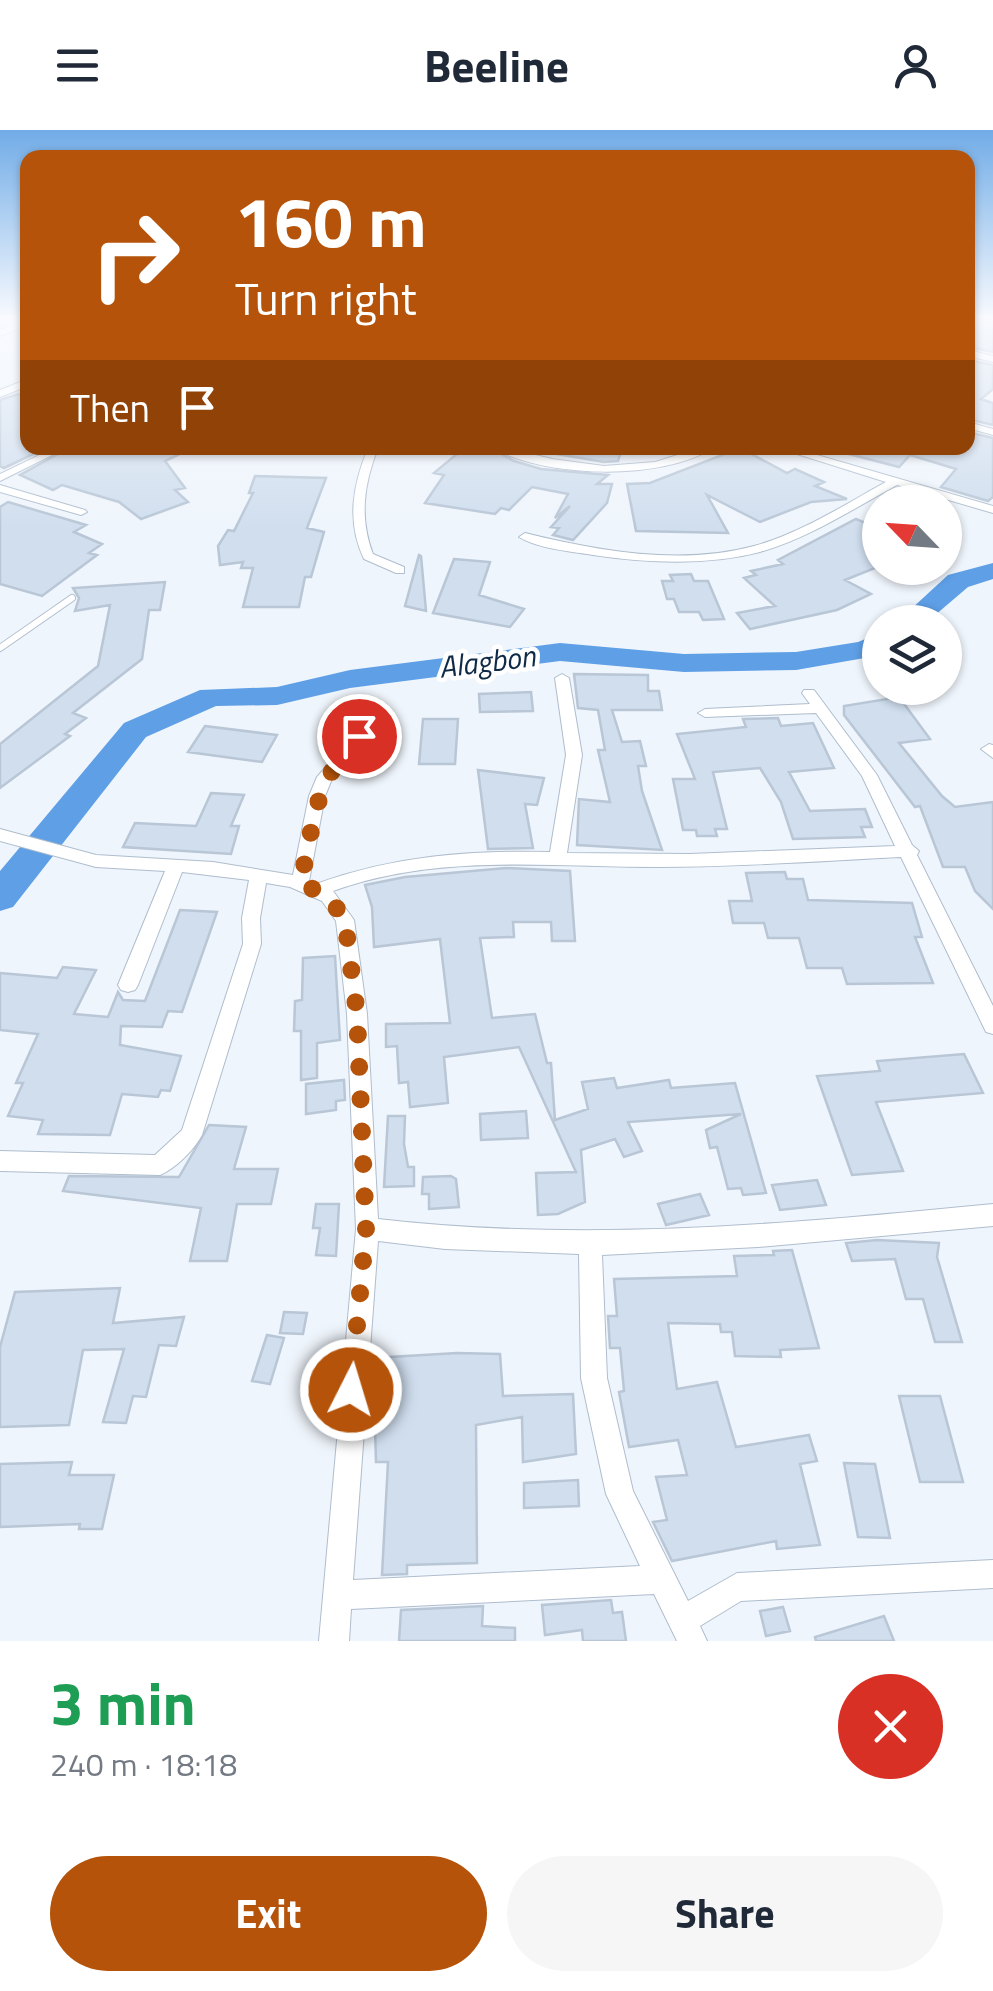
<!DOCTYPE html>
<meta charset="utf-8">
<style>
body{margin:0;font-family:"Titillium Web",sans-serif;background:#f6f6f7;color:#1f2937;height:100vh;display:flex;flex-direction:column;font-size:38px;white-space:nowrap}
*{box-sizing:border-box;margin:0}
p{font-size:32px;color:#747a83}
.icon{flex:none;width:55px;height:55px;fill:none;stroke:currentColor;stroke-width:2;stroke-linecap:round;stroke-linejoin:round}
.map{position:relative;height:1511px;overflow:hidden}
.drawer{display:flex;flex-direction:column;background:#fff;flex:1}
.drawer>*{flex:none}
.guide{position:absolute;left:20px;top:20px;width:955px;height:305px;border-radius:20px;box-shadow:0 2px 8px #0004;background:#b45309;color:#fff;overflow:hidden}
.needle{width:65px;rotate:295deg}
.controls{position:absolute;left:862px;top:355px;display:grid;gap:20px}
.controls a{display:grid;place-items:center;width:100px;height:100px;border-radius:50%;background:#fff;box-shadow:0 2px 8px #0004;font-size:50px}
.pin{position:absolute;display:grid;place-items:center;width:85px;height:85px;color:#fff;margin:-42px;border:5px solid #fff;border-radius:50%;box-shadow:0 2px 10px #0007}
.me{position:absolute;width:110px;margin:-55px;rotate:5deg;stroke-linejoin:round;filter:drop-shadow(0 0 8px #0008)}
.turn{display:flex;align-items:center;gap:35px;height:210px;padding:0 50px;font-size:45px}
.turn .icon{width:130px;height:130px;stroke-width:2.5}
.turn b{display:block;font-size:70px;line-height:85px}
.then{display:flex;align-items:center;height:95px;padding:0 50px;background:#0003;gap:20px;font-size:38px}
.round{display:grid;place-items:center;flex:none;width:105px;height:105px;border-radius:52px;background:#f6f6f7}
.overview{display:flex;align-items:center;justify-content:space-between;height:170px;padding:0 50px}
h1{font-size:60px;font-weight:700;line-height:75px;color:#1e9e55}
.primary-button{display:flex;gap:20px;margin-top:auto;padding:20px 50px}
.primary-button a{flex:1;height:115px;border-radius:60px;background:#b45309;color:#fff;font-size:40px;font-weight:700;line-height:115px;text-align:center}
.primary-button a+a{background:#f6f6f7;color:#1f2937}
header{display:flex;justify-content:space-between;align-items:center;height:130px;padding:0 50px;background:#fff;font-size:45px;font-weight:700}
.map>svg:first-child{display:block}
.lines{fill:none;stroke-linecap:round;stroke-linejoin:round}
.river{fill:#5e9fe6;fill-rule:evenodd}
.building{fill:#d0deee;stroke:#b8c6d6;stroke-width:2.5}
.service-casing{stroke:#afbdcd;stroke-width:8}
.minor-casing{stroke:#afbdcd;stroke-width:2}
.service{stroke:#fff;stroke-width:6}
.minor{fill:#fff;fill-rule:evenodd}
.route{stroke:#b45309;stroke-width:18;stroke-dasharray:0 32.4}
.labels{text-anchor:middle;stroke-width:9;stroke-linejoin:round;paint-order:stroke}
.water-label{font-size:30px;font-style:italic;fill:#0f2a47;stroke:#fff}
</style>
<header><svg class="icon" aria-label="menu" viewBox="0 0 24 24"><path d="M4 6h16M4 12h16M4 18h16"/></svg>Beeline<svg class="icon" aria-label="person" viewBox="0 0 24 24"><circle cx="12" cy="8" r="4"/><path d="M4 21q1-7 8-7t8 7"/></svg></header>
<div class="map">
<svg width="993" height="1511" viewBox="0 0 993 1511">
<rect width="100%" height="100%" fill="#eff5fc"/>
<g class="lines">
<path class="river" d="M993,433v16l-25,8 -41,35h-30l51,-47z
M880,503l-4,23 -80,14 -112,2 -124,-11 -210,27 -73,17 -61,1 -70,31 -133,170 -13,4v-40l124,-148 76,-33 77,-3 73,-17 210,-27 124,11 112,-2 62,-10z"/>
</g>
<path class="building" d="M968,189h25v33l-25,-5z
M968,230l25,5v24l-12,10 12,4v22l-25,-6z
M18,264l10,4v50h18l-42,20 -4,-2v-66z
M968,302l25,6v59l-5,4 -47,-14 15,-18 -46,-14 -11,12 -54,-14 1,-5h122z
M69,318h123l-27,13 20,27 -10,2 13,12 -47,17 -22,-17 -57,-17 -9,5 -33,-15z
M464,318h26l24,13 27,8 67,6 -11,9h15l-5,19 -34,37 -20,-5 6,-7 -8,-1 19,-21 -15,12 13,-24 -36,-7 -23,23 -8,-2 -6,6 -70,-11 19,-28 -10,-2z
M521,318h101l-4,13 -14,1z
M740,318l47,25 8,-4 29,13 -9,4 32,13 -36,3 -51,20 -53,-27 21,38 -92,-2 -9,-47 23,-1z
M255,346l71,2 -19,50 17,4 -13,45h-6l-6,30h-56l10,-39h-12l2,-6 -23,3 -2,-19 10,-16 6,1 19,-38h-4z
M8,372l78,23 -12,7 28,12 -13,9 8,2 -55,41 -42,-12v-77z
M856,389l24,10v37l-35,14 26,14 -34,16 -87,19 -13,-16 38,-7 -31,-28 12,-3 -5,-4 32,-7 -5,-4z
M419,425l2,1 5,55 -21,-5z
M454,429l36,3 -11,33 45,14 -14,18 -77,-14z
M691,444l3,7h14l16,38 -21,1 -4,-8h-20l-5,-13h-7l-5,-18h11l-3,-6z
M165,452l-5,28h-11l-7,49 -69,54 13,5 -21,16 5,2 -70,52v-44l98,-78 12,-61 -35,6 4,-13 -6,-10z
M574,544l74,1v16h11l3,19h-50l10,32 18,-1 6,25h-8l4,25 20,59 -85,-5 2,-46 31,3 -12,-52h7l-7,-40 -20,-2z
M531,562l2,19 -53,1 -1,-18z
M899,567l31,42 -31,4 43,53 13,11 38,-5v107l-18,-18 -10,-24h-22l-23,-61 -5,1 -71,-92v-9z
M778,588l3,8 32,-3 21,45 -45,4 21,39 55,-2 7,18h-11l4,10 -72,2 -12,-37 -21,-34 -47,4 14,57h-12l2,7h-20l-1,-6h-13l-10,-51h22l-18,-45 69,-7 -3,-8z
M423,589h35l-3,45h-36z
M205,596l72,9 -15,27 -74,-10z
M478,640l66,8 -7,27 -12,-1 8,44 -45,1z
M211,663l33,2 -13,31h8l-8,28 -108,-7 12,-24 61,3z
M506,738l64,3 5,70h-23l-1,-19h-38l1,15 -34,1 12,80 43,-4 12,49h4l4,57 33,-11 -6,-27 32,-4 3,10 52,-8 2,8 64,-5 31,110 -23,2 -2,-7 -13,1 -11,-42 -7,1 -4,-18 35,-16 -113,8 14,29 -18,6 -9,-18 -34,11 4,52 -27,12 -20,1 -2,-42 40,-1 -57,-125 -75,10 4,46 -38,4 -2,-25 -9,1 -2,-37 -11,1v-23l64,-1 -10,-84 -66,8 -2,-40 -7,-22 40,-8z
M785,742l2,7h16l5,21 104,3 10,34h-7l18,46 -86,1 -5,-16h-35l-8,-30h-31l-4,-15h-31l-4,-22h23l-6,-28z
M180,780l37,2 -35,100 -14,-1 -6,16 -41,-1 -1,19 61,11 -11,35 -9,-1 -3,7 -36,-3 -12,41 -72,-1 5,-14 -35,-4 15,-33h-7l22,-49 -38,-4v-57l57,5 6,-11 33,3 -22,44 34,3 10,-25 5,8 22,1z
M335,826l5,84 -23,3v35l-16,2v-49h-7l1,-30 7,-1 1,-42z
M964,924l19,39 -107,9 27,69 -51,4 -35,-99 63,-5 -3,-10z
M344,950l1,20 -9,1v9l-30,4v-30z
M526,981l2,27 -47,2 -1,-26z
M388,986h17l-1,28 4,23h6v19l-30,1z
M209,995l37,2 -12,42h44l-7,35h-34l-10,57h-37l11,-53 -138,-17 6,-15 110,1z
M451,1046l5,3 3,28 -30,2v-15h-7l1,-17z
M817,1050l9,25 -46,5 -8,-25z
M700,1064l9,21 -43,10 -8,-21z
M316,1074h23l-3,52 -20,-1 4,-27h-7z
M877,1110l62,3 -2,14 25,85h-27l-12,-43h-17l-11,-40 -43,2 -6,-18z
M792,1120l27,98 -39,2 1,7 -46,-1 -3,-24h-11l-1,-8 -52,-1 9,66 40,-7 19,65 73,-12 8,26 -17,3 20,81 -43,4 -1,-8 -104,20 -19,-39 14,-2 -11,-43 31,-2 -9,-35 -49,7 -10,-55 5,-1 -4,-43h-10l-2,-32h9l-3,-37 123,-3 -3,-20 40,-1 -1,-4z
M120,1158l-7,35 71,-6 -8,29 -17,-1 -13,52 -13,-1 -7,27 -23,-1 21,-73 -41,1 -14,75 -69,2v-80l15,-55z
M284,1182l23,1 -4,21 -23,-1z
M267,1205l17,3 -14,46 -18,-3z
M457,1223l43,1 3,42 70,-2 3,60 -53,8 -1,-45 -46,8 1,138 -70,2v9l-25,1 6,-113h-12l-3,-104z
M899,1266h41l23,86h-43z
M72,1332l-3,13h45l-12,54h-23l1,-5 -80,3v-63z
M844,1333l31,1 15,74 -32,-1z
M578,1350l1,26 -55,2v-25z
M611,1470l2,13 9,-1 4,29h-43l-1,-11 -37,5 -3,-30z
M483,1476l-1,20 33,2v13h-116l2,-31z
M783,1477l7,24 -24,5 -6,-25z
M884,1486l10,25h-78l-1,-4z"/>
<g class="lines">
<defs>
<path id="service" d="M0,518l72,-50"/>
<path id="minor" d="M28,191v5l-28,10v-6z
M968,220l25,6v6l-25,-6z
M28,249v7l-28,11v-7z
M968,292l25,7v6l-25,-7z
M54,318h12l-66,33v-7z
M368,318h10c-14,36 -19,69 -5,106l31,13v6h-8l-32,-14c-18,-38 -11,-74 4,-111z
M493,318h14l45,11 52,7 51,-4 45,-14h13c-51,33 -168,30 -220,0z
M778,318h15l200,58v7l-96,-28c-44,24 -88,53 -137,67 -54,14 -113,11 -167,3 -24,-4 -54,-6 -74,-18l6,-4c73,18 156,33 229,13 47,-13 90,-41 132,-64z
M0,355l85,25 2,2 -6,3 -81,-23z
M562,544l7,4 13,77 -15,98 123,1 205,-8 -33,-70 -46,-63 -111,4 -7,-4 7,-4 105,-5 -8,-11 2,-3h10l63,85 35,70 7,6 -2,4 76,151v28l-7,-2 -85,-175c-81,4 -162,10 -243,10 -110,0 -219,-14 -325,24l21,29 13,94 11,205c206,24 409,5 615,-15v22l-235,21 -156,8 5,123 26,113 55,110 49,-28 256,-13v28l-252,13 -41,25 7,15h-30l-23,-47 -303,15 -2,32h-30l37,-412 -9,-215 -11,-93 -14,-20 -32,-14 -24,-4 -6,35 1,26 -59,191c-8,15 -27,34 -42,40l-160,-4v-20l155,4 27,-25 61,-186 -1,-26 7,-38 -67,-8 -44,113 -3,5 -7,2 -7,-2 -3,-5 47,-114 -69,-4 -96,-26v-12l96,26 117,7 80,13 16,-79 8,-19 53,-61 5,-2 7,5 -50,60 -7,17 -16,85 7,3c77,-28 153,-34 234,-32l16,-97 -11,-77zM378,1111l67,8 134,5 2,124 25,116 34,72 -287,14z
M989,614l4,1v13l-12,-9z"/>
</defs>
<use href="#service" class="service-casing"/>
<use href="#minor" class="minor-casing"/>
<use href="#service" class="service"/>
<use href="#minor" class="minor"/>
</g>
<linearGradient id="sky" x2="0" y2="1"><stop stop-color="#71ace7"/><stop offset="0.47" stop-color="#f8fafe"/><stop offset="1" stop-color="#f8fafe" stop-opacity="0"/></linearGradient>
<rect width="993" height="400" fill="url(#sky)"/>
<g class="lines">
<path class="route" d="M351,1260l15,-161 -9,-215 -12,-94 -17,-24 -28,-13c16,-64 11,-96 59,-147"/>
</g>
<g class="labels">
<g class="water-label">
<text transform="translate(487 532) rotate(-7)" y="10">Alagbon</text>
</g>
</g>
</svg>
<div class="controls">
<a><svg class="needle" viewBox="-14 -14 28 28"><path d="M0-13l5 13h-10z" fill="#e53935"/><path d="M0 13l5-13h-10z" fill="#747a83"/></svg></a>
<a><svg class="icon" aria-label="layers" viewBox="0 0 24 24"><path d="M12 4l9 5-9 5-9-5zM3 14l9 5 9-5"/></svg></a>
</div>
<div class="pin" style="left:359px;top:606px;background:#d93025"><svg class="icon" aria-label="arrive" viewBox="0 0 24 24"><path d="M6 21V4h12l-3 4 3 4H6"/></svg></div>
<svg class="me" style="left:351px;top:1260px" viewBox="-20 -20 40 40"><circle r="17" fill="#b45309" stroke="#fff" stroke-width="3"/><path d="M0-11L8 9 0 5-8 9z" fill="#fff"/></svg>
<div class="guide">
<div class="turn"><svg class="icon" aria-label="right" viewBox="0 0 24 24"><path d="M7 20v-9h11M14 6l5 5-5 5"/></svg><div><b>160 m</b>Turn right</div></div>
<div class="then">Then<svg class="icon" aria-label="arrive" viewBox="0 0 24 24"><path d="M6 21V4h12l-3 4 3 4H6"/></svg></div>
</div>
</div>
<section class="drawer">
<div class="overview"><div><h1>3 min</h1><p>240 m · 18:18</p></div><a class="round" style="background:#d93025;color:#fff"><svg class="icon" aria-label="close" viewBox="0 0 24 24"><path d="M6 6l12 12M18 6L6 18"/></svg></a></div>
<div class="primary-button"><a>Exit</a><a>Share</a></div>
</section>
